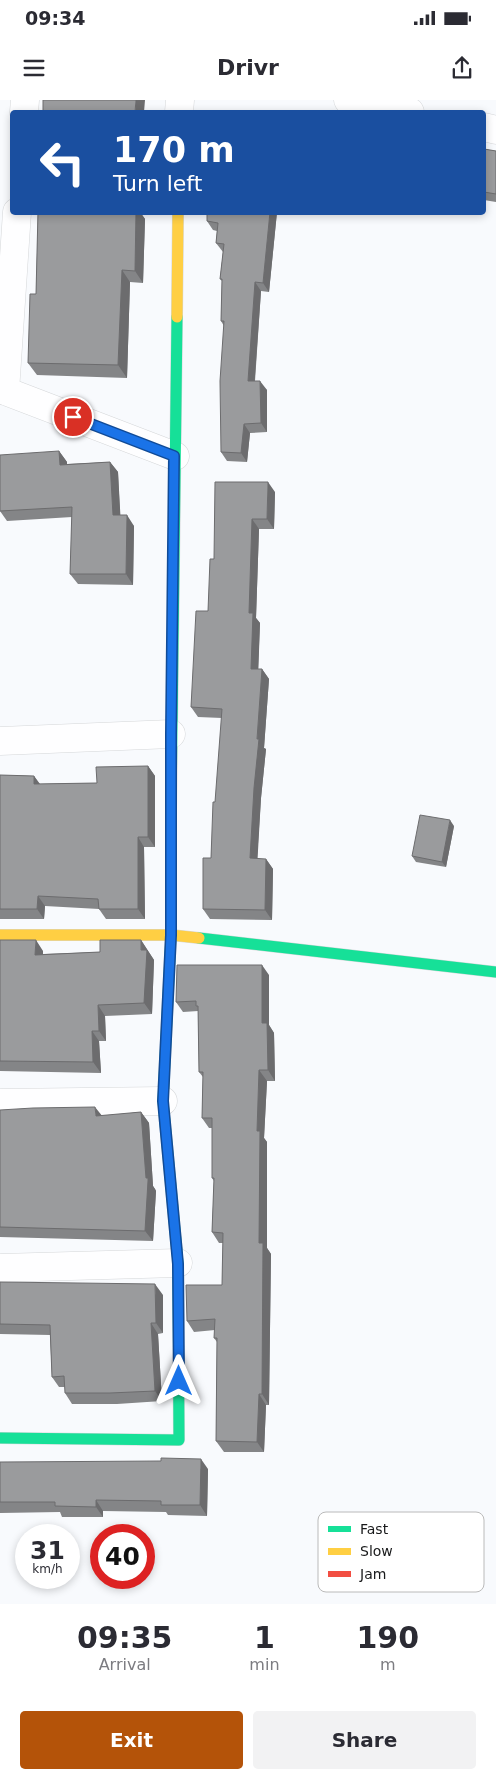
<!DOCTYPE html>
<style>
body{margin:0;font-family:"DejaVu Sans",sans-serif;background:#f2f2f3;color:#2b2b33;height:100vh;display:flex;flex-direction:column;font-size:19px;white-space:nowrap}
*{box-sizing:border-box;margin:0}
p{font-size:16px;color:#7c7c81}
.icon{flex:none;width:28px;height:28px;fill:none;stroke:currentColor;stroke-width:2;stroke-linecap:round;stroke-linejoin:round}
.map{position:relative;height:1504px;overflow:hidden}
.panel{display:flex;flex-direction:column;background:#fff;flex:1}
.panel>*{flex:none}
.top-card{position:absolute;left:10px;top:10px;width:476px;height:105px;border-radius:5px;box-shadow:0 2px 8px #0003;background:#1a4fa0;color:#fff;overflow:hidden}
.speed{position:absolute;left:15px;top:1424px;display:flex;gap:10px;font-size:25px;font-weight:700;text-align:center}
.speed>*{display:grid;place-content:center;width:65px;height:65px;border-radius:50%;background:#fff;box-shadow:0 2px 8px #0003;line-height:1}
.speed small{font-size:12px;font-weight:400}
.speed .limit{border:8px solid #d22;background:#fff;color:#111}
.pin{position:absolute;display:grid;place-items:center;width:42px;height:42px;color:#fff;margin:-21px;border:2px solid #fff;border-radius:50%;box-shadow:0 1px 5px #0007}
.me{position:absolute;width:55px;margin:-28px;rotate:0deg;stroke-linejoin:round;filter:drop-shadow(0 0 4px #0008)}
.turn{display:flex;align-items:center;gap:18px;height:105px;padding:0 20px;font-size:22px}
.turn .icon{width:65px;height:65px;stroke-width:2.5}
.turn b{display:block;font-size:35px;line-height:42px}
.eta{display:flex;justify-content:space-evenly;align-items:center;height:85px;text-align:center}
.eta b{font-size:30px;font-weight:600;line-height:35px}
.button{display:flex;gap:10px;margin-top:auto;padding:10px 20px}
.button a{flex:1;height:58px;border-radius:5px;background:#b45309;color:#fff;font-size:20px;font-weight:600;line-height:58px;text-align:center}
.button a+a{background:#f2f2f3;color:#2b2b33}
.status{display:flex;justify-content:space-between;align-items:center;height:35px;padding:0 25px;background:#fff;direction:ltr}
.status svg{height:14px;fill:currentColor}
header{display:flex;justify-content:space-between;align-items:center;height:65px;padding:0 20px;background:#fff;font-size:22px;font-weight:600}
.map>svg:first-child{display:block}
.lines{fill:none;stroke-linecap:round;stroke-linejoin:round}
.street-casing{stroke:#d5d7d9;stroke-width:29}
.fast-casing{stroke:#d5d7d9;stroke-width:12}
.slow-casing{stroke:#d5d7d9;stroke-width:12}
.jam-casing{stroke:#d5d7d9;stroke-width:12}
.street{stroke:#fefeff;stroke-width:28}
.fast{stroke:#16e098;stroke-width:11}
.slow{stroke:#ffcf43;stroke-width:11}
.jam{stroke:#f24e42;stroke-width:11}
.wall{fill:#848587}
.shaded-wall{fill:#6c6c6e}
.building{fill:#9a9b9d;stroke:#6c6c6e}
.route-casing{stroke:#114b97;stroke-width:12}
.route{stroke:#1a73e8;stroke-width:9}
.key{fill:#fff;stroke:#bababa;stroke-width:1}
.key-label{font-size:14px;fill:#18191a}
</style>
<div class="status"><b>09:34</b><svg viewBox="0 0 49 12"><path d="M0 12V9h3v3zM5 12V6h3v6zM10 12V3h3v9zM15 12V0h3v12zM26 1h20v11H26zM47 4h2v5h-2z"/></svg></div>
<header><svg class="icon" aria-label="menu" viewBox="0 0 24 24"><path d="M4 6h16M4 12h16M4 18h16"/></svg>Drivr<svg class="icon" aria-label="share" viewBox="0 0 24 24"><path d="M12 15V3M7 8l5-5 5 5M5 13v7h14v-7"/></svg></header>
<div class="map">
<svg width="496" height="1504" viewBox="0 0 496 1504">
<rect width="100%" height="100%" fill="#f8fafd"/>
<g class="lines">
<defs>
<path id="street" d="M348,0l62,12
M24,12l1,-12
M179,12l1,-12
M484,27l12,3
M0,289l175,67
M5,291l12,-179
M0,641l171,-7
M0,1003l163,-2
M0,1168l178,-5"/>
<path id="fast" d="M171,711l6,-494
M199,838l297,34
M0,1338l179,2 -1,-177 -15,-162 8,-166"/>
<path id="slow" d="M177,217l1,-105
M0,835h171l28,3"/>
<path id="jam" d="M171,835v-124"/>
</defs>
<use href="#street" class="street-casing"/>
<use href="#fast" class="fast-casing"/>
<use href="#slow" class="slow-casing"/>
<use href="#jam" class="jam-casing"/>
<use href="#street" class="street"/>
<use href="#fast" class="fast"/>
<use href="#slow" class="slow"/>
<use href="#jam" class="jam"/>
</g>
<path class="wall" d="M484,49l12,2v51l-12,-2z
M38,112h102l5,7 -2,64 -13,-1 -3,96 -90,-3 -9,-12 8,-69z
M207,112h70l-8,80 -8,-1 -6,90 12,9v42l-17,1 -3,29 -20,-1 -6,-9 3,-126 -3,-5 1,-40 -2,-2 3,-27 -7,-9 1,-12 -4,-1 -6,-9z
M59,351l8,11v2l43,-2 8,10 2,43 14,11 -1,59 -55,-1 -8,-10 2,-57 -65,4 -7,-10z
M275,392l-1,37h-15l-3,89 4,5 -2,46h4l7,10 -5,69 2,1 -5,49 -4,61h9l7,10 -1,51 -62,-1 -7,-10 8,-51 11,-140 -24,-1 -7,-10 17,-96 6,-52z
M148,666l7,10v71h-11l1,72h-39l-7,-10 -54,-3 -1,13h-44v-144l34,1 6,8 57,-1z
M454,726l-8,41 -30,-5 -4,-6z
M0,840l43,11v3l57,-2 41,-12 13,20 -2,54 -47,2 1,25h-7l2,32 -101,-2z
M269,875v50l5,8 1,48h-8l-3,57 3,4v106l4,6 -2,151h-3l-2,47h-40l-8,-11 1,-99 -3,-4 1,-8 -21,2 -7,-11 35,-36 1,-42h-4l-7,-11 2,-51 -2,-3v-50h-3l-7,-10 1,-41 -4,-5 -1,-61 -15,1 -7,-10z
M0,1010l101,6 40,-4 8,11 4,63 2,3 1,2 -3,50 -153,-4z
M0,1182l163,13v38l-5,1 4,67 -45,3h-45l-7,-11v-6h-6l-7,-10 -2,-42 -50,-1z
M0,1362l208,7 -1,47 -39,-1 -2,-3 -63,-1v6h-41l-2,-5 -60,1z"/>
<path class="shaded-wall" d="M136,0h9l-1,12h-9z
M135,112h5l5,7 -2,64 -8,-12z
M270,112h7l-8,80 -6,-9z
M122,170l8,12 -3,96 -9,-13z
M255,182l6,9 -7,99 -6,-9z
M260,281l7,9v42l-6,-9z
M244,324l6,9 -3,29 -6,-9z
M59,351l8,11v13l-7,-10z
M110,362l8,10 3,54 -8,-11z
M268,382l7,10 -1,37 -7,-10z
M127,415l7,11 -1,59 -7,-11z
M252,419l7,10 -3,89 4,5 -2,56 -7,-10 -2,-56z
M262,569l7,10 -5,69 2,1 -5,49 -4,70 -7,-10 4,-70z
M148,666l7,10v71l-7,-10z
M34,676l7,10 -7,-2z
M450,720l4,6 -8,41 -4,-5z
M138,737l6,10 1,72 -7,-10z
M266,759l7,10 -1,51 -7,-10z
M38,796l7,10 -1,13 -7,-10z
M36,840l7,11v14l-8,-10z
M141,840l13,20 -2,54 -8,-11z
M262,865l7,10v50l5,8 1,48 -7,-11 -6,-47z
M98,905l7,11 1,25 -7,-10z
M92,931l7,10 2,32 -8,-11z
M259,970l8,11 -3,57 3,4v106l4,6 -2,151 -7,-11 -5,-263z
M95,1007l8,10 -7,-1z
M141,1012l8,11 4,63 2,3 1,2 -3,50 -8,-10 1,-53z
M155,1184l8,11v38l-7,-10z
M151,1223l7,11 4,67 -7,-10z
M259,1294l7,11 -2,47 -7,-10z
M201,1359l7,10 -1,47 -7,-11z
M96,1400l7,11v6l-7,-10z"/>
<path class="building" d="M43,0h93l-1,12h-92z
M484,49l12,2v43l-12,-2z
M38,112h98l-1,59 -13,-1 -4,95 -90,-2 2,-69h6z
M207,112h63l-7,71 -8,-1 -7,99h12l1,42 -17,1 -3,29 -20,-1 -1,-71 4,-60h-3l1,-42h-2l4,-35 -8,-1 2,-20 -11,-2z
M59,351l1,14 50,-3 3,53h14l-1,59h-56l2,-67 -72,4v-56z
M215,382h53l-1,37h-15l-3,94h4l-2,56h11l-5,70h2l-5,49 -4,70 16,1 -1,51 -62,-1v-51h8l2,-56h2l7,-93 -31,-2 5,-96h12l2,-52h4z
M148,666v71h-10v72h-39l-1,-10 -60,-3 -1,13h-37v-134l34,1v8l63,-1 -1,-16z
M420,715l30,5 -8,42 -30,-6z
M0,840h36l-1,15 65,-3v-12h41v10h6l-3,53 -46,2 1,26h-7l1,31 -93,-1z
M177,865h85v58h5l1,47h-9l-2,61h3l-1,112h4l-1,151h-3l-2,48 -41,-1 1,-103h-3l1,-19 -28,2 -1,-36h36l1,-52 -11,-1 2,-54h-2v-60h-10l1,-46h-4l-1,-66h-2v-5l-20,1z
M95,1007l1,9 45,-4 5,66h2v3l-3,50 -145,-4v-117l33,-2z
M0,1182l155,2 1,39h-5l4,68 -45,2h-45l-1,-17 -12,1 -2,-52 -50,-1z
M161,1358l40,1 -1,46h-39v-4l-65,-1v7l-41,-1v-4h-55v-40l161,-1z"/>
<g class="lines">
<defs>
<path id="route" d="M73,317l101,39 -3,278v201l-8,166 15,163 1,117"/>
</defs>
<use href="#route" class="route-casing"/>
<use href="#route" class="route"/>
</g>
<rect x="318" y="1412" width="166" height="80" rx="8" class="key"/>
<rect x="328" y="1426" width="23" height="6" fill="#16e098"/>
<rect x="328" y="1448" width="23" height="7" fill="#ffcf43"/>
<rect x="328" y="1471" width="23" height="6" fill="#f24e42"/>
<g class="key-label">
<text x="360" y="1434">Fast</text>
<text x="360" y="1456">Slow</text>
<text x="360" y="1479">Jam</text>
</g>
</svg>
<div class="speed"><div>31<small>km/h</small></div><div class="limit">40</div></div>
<div class="pin" style="left:73px;top:317px;background:#d93025"><svg class="icon" aria-label="arrive" viewBox="0 0 24 24"><path d="M6 21V4h12l-3 4 3 4H6"/></svg></div>
<svg class="me" style="left:179px;top:1281px" viewBox="-20 -20 40 40"><path d="M0-17L14 15 0 8-14 15z" fill="#1a73e8" stroke="#fff" stroke-width="4"/></svg>
<div class="top-card">
<div class="turn"><svg class="icon" aria-label="left" viewBox="0 0 24 24"><path d="M17 20v-9H6M10 6l-5 5 5 5"/></svg><div><b>170 m</b>Turn left</div></div>
</div>
</div>
<section class="panel">
<div class="eta">
<div><b>09:35</b><p>Arrival</p></div>
<div><b>1</b><p>min</p></div>
<div><b>190</b><p>m</p></div>
</div>
<div class="button"><a>Exit</a><a>Share</a></div>
</section>
